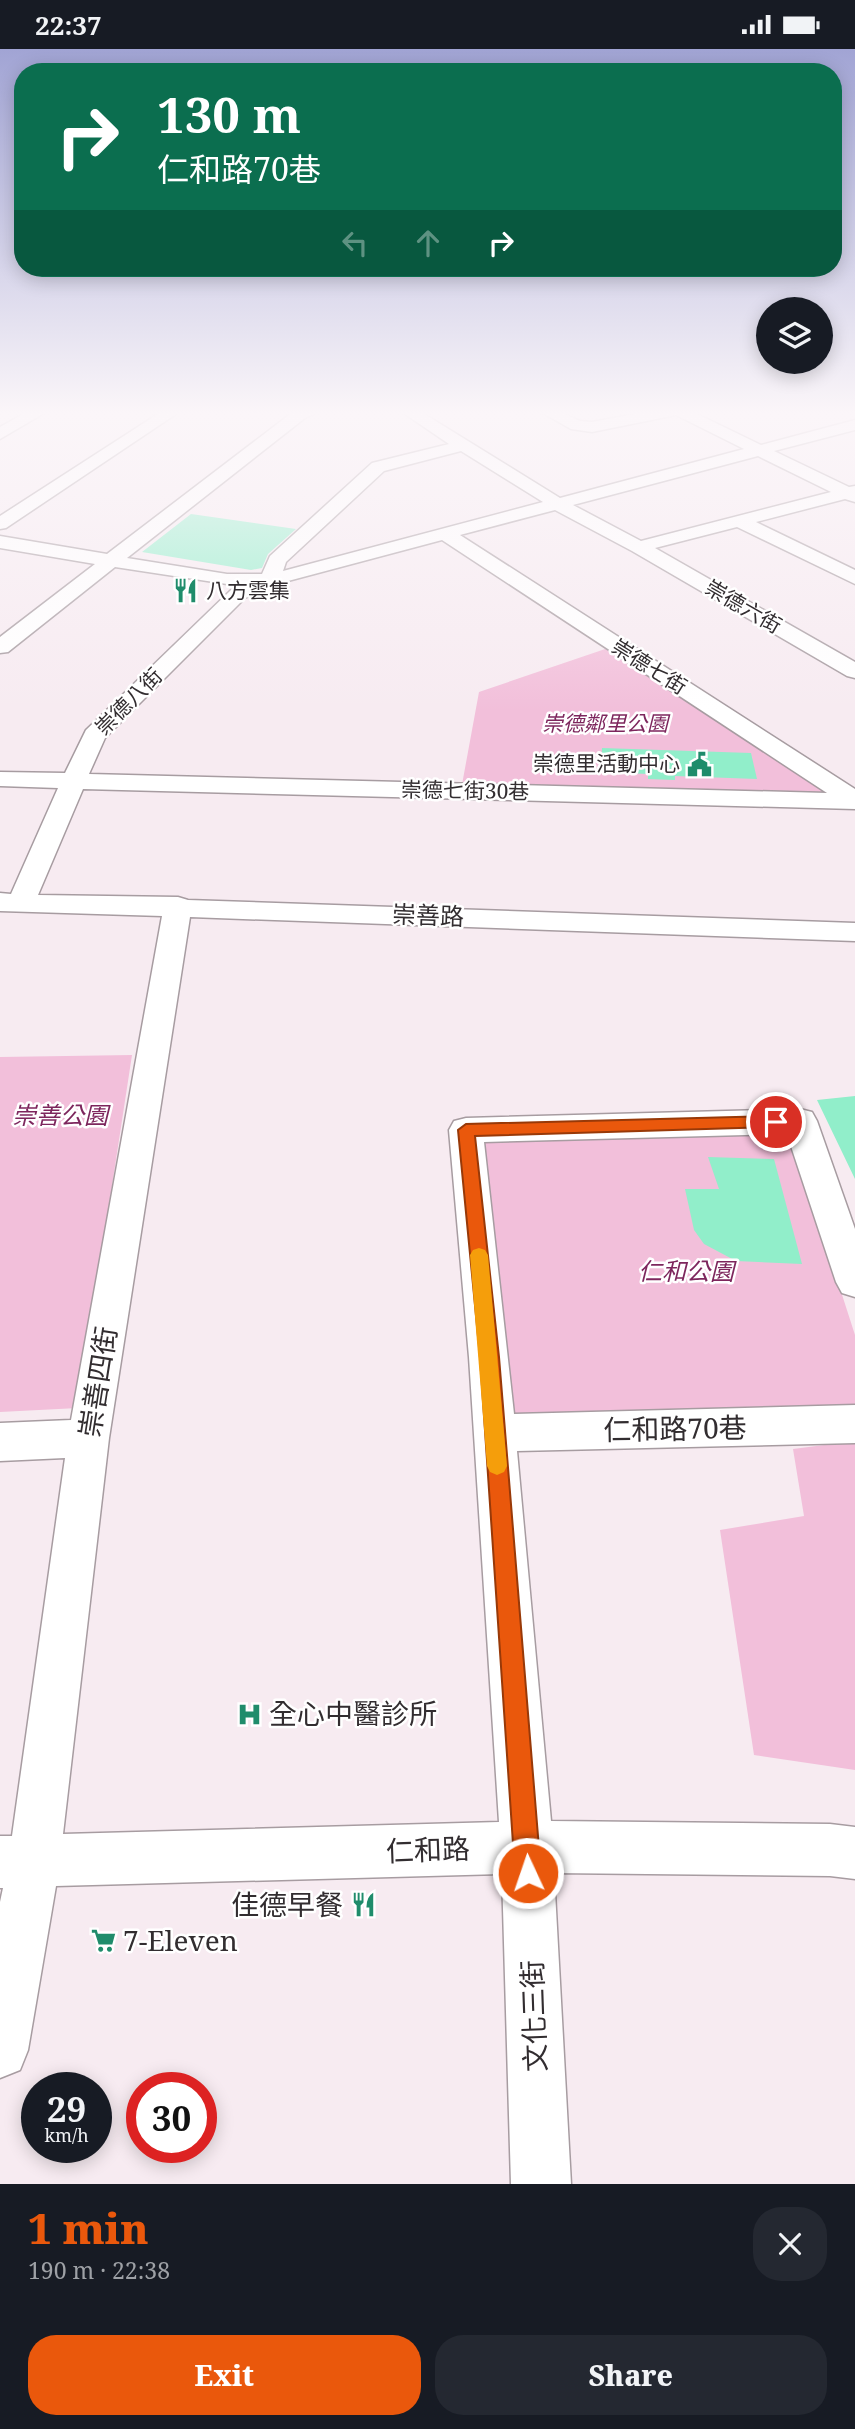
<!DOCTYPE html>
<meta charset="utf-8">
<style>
body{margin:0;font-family:"Noto Serif","Noto Sans TC",serif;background:#242831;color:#f1f3f6;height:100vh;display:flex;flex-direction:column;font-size:26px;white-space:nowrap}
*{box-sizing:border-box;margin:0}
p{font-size:23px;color:#9ea1a6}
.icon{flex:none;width:38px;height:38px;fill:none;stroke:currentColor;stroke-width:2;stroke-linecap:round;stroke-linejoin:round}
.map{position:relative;height:2135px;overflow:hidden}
.panel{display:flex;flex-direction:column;background:#171b24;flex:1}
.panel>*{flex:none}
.top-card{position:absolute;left:14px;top:14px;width:828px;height:214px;border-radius:28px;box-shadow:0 4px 18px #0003;background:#0b6e4f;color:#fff;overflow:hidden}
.buttons{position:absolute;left:756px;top:248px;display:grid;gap:14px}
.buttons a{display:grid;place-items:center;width:77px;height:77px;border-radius:50%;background:#171b24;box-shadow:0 4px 18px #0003;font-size:35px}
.speed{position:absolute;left:21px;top:2023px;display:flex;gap:14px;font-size:35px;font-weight:700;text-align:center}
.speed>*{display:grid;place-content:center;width:91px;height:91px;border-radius:50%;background:#171b24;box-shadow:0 4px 18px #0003;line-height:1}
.speed small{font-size:18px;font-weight:400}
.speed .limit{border:10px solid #d22;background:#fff;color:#111}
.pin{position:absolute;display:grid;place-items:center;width:60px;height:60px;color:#fff;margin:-30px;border:4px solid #fff;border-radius:50%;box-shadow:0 2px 7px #0007}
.me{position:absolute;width:77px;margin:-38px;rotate:357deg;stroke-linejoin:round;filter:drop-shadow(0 0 5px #0008)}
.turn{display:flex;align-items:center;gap:24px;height:147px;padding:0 28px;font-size:32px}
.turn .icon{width:91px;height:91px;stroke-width:2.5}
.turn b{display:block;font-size:49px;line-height:60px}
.lanes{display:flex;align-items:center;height:66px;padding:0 28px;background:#0003;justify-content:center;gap:35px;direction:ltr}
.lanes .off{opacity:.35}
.round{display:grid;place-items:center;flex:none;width:74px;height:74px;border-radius:28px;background:#242831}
.head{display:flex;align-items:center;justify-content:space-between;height:119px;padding:0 28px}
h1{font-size:42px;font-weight:800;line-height:52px;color:#ea580c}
.cta{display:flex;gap:14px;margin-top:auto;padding:14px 28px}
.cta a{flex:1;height:80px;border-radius:28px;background:#ea580c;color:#fff;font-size:28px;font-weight:800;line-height:80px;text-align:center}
.cta a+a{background:#242831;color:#f1f3f6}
.status{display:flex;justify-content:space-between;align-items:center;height:49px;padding:0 35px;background:#171b24;direction:ltr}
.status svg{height:19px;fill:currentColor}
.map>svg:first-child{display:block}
.green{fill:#f2bfda}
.building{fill:#91eeca}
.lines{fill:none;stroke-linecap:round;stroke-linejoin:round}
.minor-casing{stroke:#a79ca1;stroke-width:3}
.minor{fill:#fff;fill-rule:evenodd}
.route{fill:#ea580c;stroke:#983908;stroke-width:2}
.slow{fill:#f59e0b}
.labels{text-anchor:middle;stroke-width:5;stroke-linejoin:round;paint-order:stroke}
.far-poi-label{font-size:21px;fill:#322d30;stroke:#fff;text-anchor:start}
.far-street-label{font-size:21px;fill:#322d30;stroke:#fff}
.far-park-label{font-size:21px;font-style:italic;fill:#7d265d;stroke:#fff}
.street-label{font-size:24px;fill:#322d30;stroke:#fff}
.park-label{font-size:24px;font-style:italic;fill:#7d265d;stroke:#fff}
.near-street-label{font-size:28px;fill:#322d30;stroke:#fff}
.near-poi-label{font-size:28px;fill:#322d30;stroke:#fff;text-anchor:start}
</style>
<div class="status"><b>22:37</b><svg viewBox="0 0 49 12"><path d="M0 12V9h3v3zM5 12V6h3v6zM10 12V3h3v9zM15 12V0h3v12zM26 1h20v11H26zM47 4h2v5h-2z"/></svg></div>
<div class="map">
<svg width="855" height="2135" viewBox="0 0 855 2135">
<rect width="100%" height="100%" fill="#f7ebf1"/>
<path class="green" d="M614,597l232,151 -385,-7 18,-98z
M132,1006l-54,353 -78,4v-355z
M789,1081l66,205v70l-347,12 -28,-277z
M855,1392v329l-101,-15 -34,-225 84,-14 -11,-67z"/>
<path class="building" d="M191,465l105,15 -28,25 -6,14 -11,2 -109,-18z
M602,699l149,5 6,26 -82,-3v4l-27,-1v-5l-47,-2z
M855,1047v83l-38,-79z
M708,1108l66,2 28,105 -66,-3 -32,-17 -10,-14 -9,-41h34z"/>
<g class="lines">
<defs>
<path id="minor" d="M27,363h19l-46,27v-12z
M161,363h18l-173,116 -6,1v-13z
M293,363h25l-13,6 -178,140 100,16h35l8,-18 102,-93 77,-19 -47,-32h19l139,86 184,-49 -68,-34 -84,17 -21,-3 -30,-17h20l19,9 12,1 54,-10h47l68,33 94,-25v10l-81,21 75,36 6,-1v16l-10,-3 -89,23 99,48v14l-118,-57 -82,21 200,114v16l-8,-2 -215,-125 -77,-41 -95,25 395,254v20l-772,-20 -45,106 140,2 10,3 667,23v18l-665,-24 -81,521 -46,396 436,-12 -30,-465 -20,-227 5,-9 12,-3 334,-9 12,3 5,9 38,108v68l-13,-4 -6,-11 -49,-148 -303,8 30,272 341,-9v38l-338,8 34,370 279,3 25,3v52l-25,-3 -276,-3 17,311h-60l-9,-310 -446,12 -28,164 -8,20 -20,8v-176l3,-14h-3v-52h12l53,-378 -65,3v-38l71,-3 91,-504 -162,-5v-18l11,1 47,-106 -58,-2v-14l65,1 21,-43 145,-140 9,-4 -125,-19 -107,85 -8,1v-16l95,-73 -95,-16v-12l107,18zM461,402l82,51 -260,69 3,-9 98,-91zM758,407l73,36 -190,49 -68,-36zM442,491l385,253 -738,-19 16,-36 140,-140 28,-13z"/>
</defs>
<use href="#minor" class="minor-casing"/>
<use href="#minor" class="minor"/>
</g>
<linearGradient id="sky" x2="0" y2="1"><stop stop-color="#a1a4d4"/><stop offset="0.55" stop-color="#fbf6f9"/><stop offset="1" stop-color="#fbf6f9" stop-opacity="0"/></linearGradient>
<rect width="855" height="662" fill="url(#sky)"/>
<path class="route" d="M776,1067l8,6 -8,5 -301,9 24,221 42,516 -4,9 -9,4 -9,-4 -4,-9 -35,-516 -22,-227 8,-6z"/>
<path class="slow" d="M479,1199l6,2 3,5 19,211 -3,6 -7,3 -7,-3 -3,-6 -17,-211 3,-5z"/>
<defs>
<symbol id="restaurant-bare" viewBox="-9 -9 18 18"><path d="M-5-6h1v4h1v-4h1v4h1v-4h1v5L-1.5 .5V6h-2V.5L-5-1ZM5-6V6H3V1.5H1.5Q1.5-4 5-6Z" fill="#1f8c6b" stroke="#fff" stroke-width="2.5" paint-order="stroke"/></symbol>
<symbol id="civic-bare" viewBox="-9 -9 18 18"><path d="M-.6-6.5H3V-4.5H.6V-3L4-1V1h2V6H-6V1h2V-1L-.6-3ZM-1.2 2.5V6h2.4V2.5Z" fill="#1f8c6b" stroke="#fff" stroke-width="2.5" paint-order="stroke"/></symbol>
<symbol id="hospital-bare" viewBox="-9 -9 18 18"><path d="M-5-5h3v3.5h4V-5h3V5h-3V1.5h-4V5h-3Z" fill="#1f8c6b" stroke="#fff" stroke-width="2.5" paint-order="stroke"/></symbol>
<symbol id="supermarket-bare" viewBox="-9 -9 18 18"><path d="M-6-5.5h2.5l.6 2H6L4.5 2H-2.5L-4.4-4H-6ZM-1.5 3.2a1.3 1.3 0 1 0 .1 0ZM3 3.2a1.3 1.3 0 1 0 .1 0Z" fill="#1f8c6b" stroke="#fff" stroke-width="2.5" paint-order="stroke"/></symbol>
</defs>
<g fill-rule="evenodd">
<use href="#restaurant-bare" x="168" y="524" width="35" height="35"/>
<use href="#civic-bare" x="682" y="698" width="35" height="35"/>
<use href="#hospital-bare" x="232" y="1648" width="35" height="35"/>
<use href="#restaurant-bare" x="346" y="1838" width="35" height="35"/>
<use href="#supermarket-bare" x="86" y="1874" width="35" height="35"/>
</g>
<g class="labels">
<g class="far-poi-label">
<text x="206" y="549">八方雲集</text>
<text x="680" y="722" text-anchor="end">崇德里活動中心</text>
</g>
<g class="far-street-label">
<text transform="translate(743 558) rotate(30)" y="7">崇德六街</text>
<text transform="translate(649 618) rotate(32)" y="7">崇德七街</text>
<text transform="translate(129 653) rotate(-45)" y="7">崇德八街</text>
<text transform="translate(465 742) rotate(1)" y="7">崇德七街30巷</text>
</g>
<g class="far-park-label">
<text x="605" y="682">崇德鄰里公園</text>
</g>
<g class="street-label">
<text transform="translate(428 867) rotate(2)" y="8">崇善路</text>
</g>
<g class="park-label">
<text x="60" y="1075">崇善公園</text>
<text x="686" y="1231">仁和公園</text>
</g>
<g class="near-street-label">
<text transform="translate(98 1333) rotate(-81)" y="10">崇善四街</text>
<text transform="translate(675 1380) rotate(-1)" y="10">仁和路70巷</text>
<text transform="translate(428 1801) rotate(-2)" y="10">仁和路</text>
<text transform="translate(534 1967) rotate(-92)" y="10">文化三街</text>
</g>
<g class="near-poi-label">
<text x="269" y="1675">全心中醫診所</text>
<text x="343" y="1866" text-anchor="end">佳德早餐</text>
<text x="123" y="1902">7-Eleven</text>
</g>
</g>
</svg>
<div class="buttons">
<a><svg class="icon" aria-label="layers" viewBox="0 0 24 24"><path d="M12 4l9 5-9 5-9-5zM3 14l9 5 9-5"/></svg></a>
</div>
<div class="speed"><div>29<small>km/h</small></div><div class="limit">30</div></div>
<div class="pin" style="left:776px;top:1073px;background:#d93025"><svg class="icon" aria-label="arrive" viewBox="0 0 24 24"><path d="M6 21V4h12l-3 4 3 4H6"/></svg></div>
<svg class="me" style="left:528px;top:1824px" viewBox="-20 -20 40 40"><circle r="17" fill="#ea580c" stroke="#fff" stroke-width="3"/><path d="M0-11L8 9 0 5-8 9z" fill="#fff"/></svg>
<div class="top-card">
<div class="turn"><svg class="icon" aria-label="right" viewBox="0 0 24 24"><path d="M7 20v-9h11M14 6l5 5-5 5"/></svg><div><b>130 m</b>仁和路70巷</div></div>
<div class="lanes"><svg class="icon off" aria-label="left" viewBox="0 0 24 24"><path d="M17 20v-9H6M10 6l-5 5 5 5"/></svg><svg class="icon off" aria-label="ahead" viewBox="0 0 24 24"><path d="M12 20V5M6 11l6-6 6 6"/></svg><svg class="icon" aria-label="right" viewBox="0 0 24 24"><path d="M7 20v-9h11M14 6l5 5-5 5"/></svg></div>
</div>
</div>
<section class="panel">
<div class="head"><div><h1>1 min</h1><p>190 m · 22:38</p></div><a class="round"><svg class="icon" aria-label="close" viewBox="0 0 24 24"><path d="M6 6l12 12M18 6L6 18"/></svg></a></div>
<div class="cta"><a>Exit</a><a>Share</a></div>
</section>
